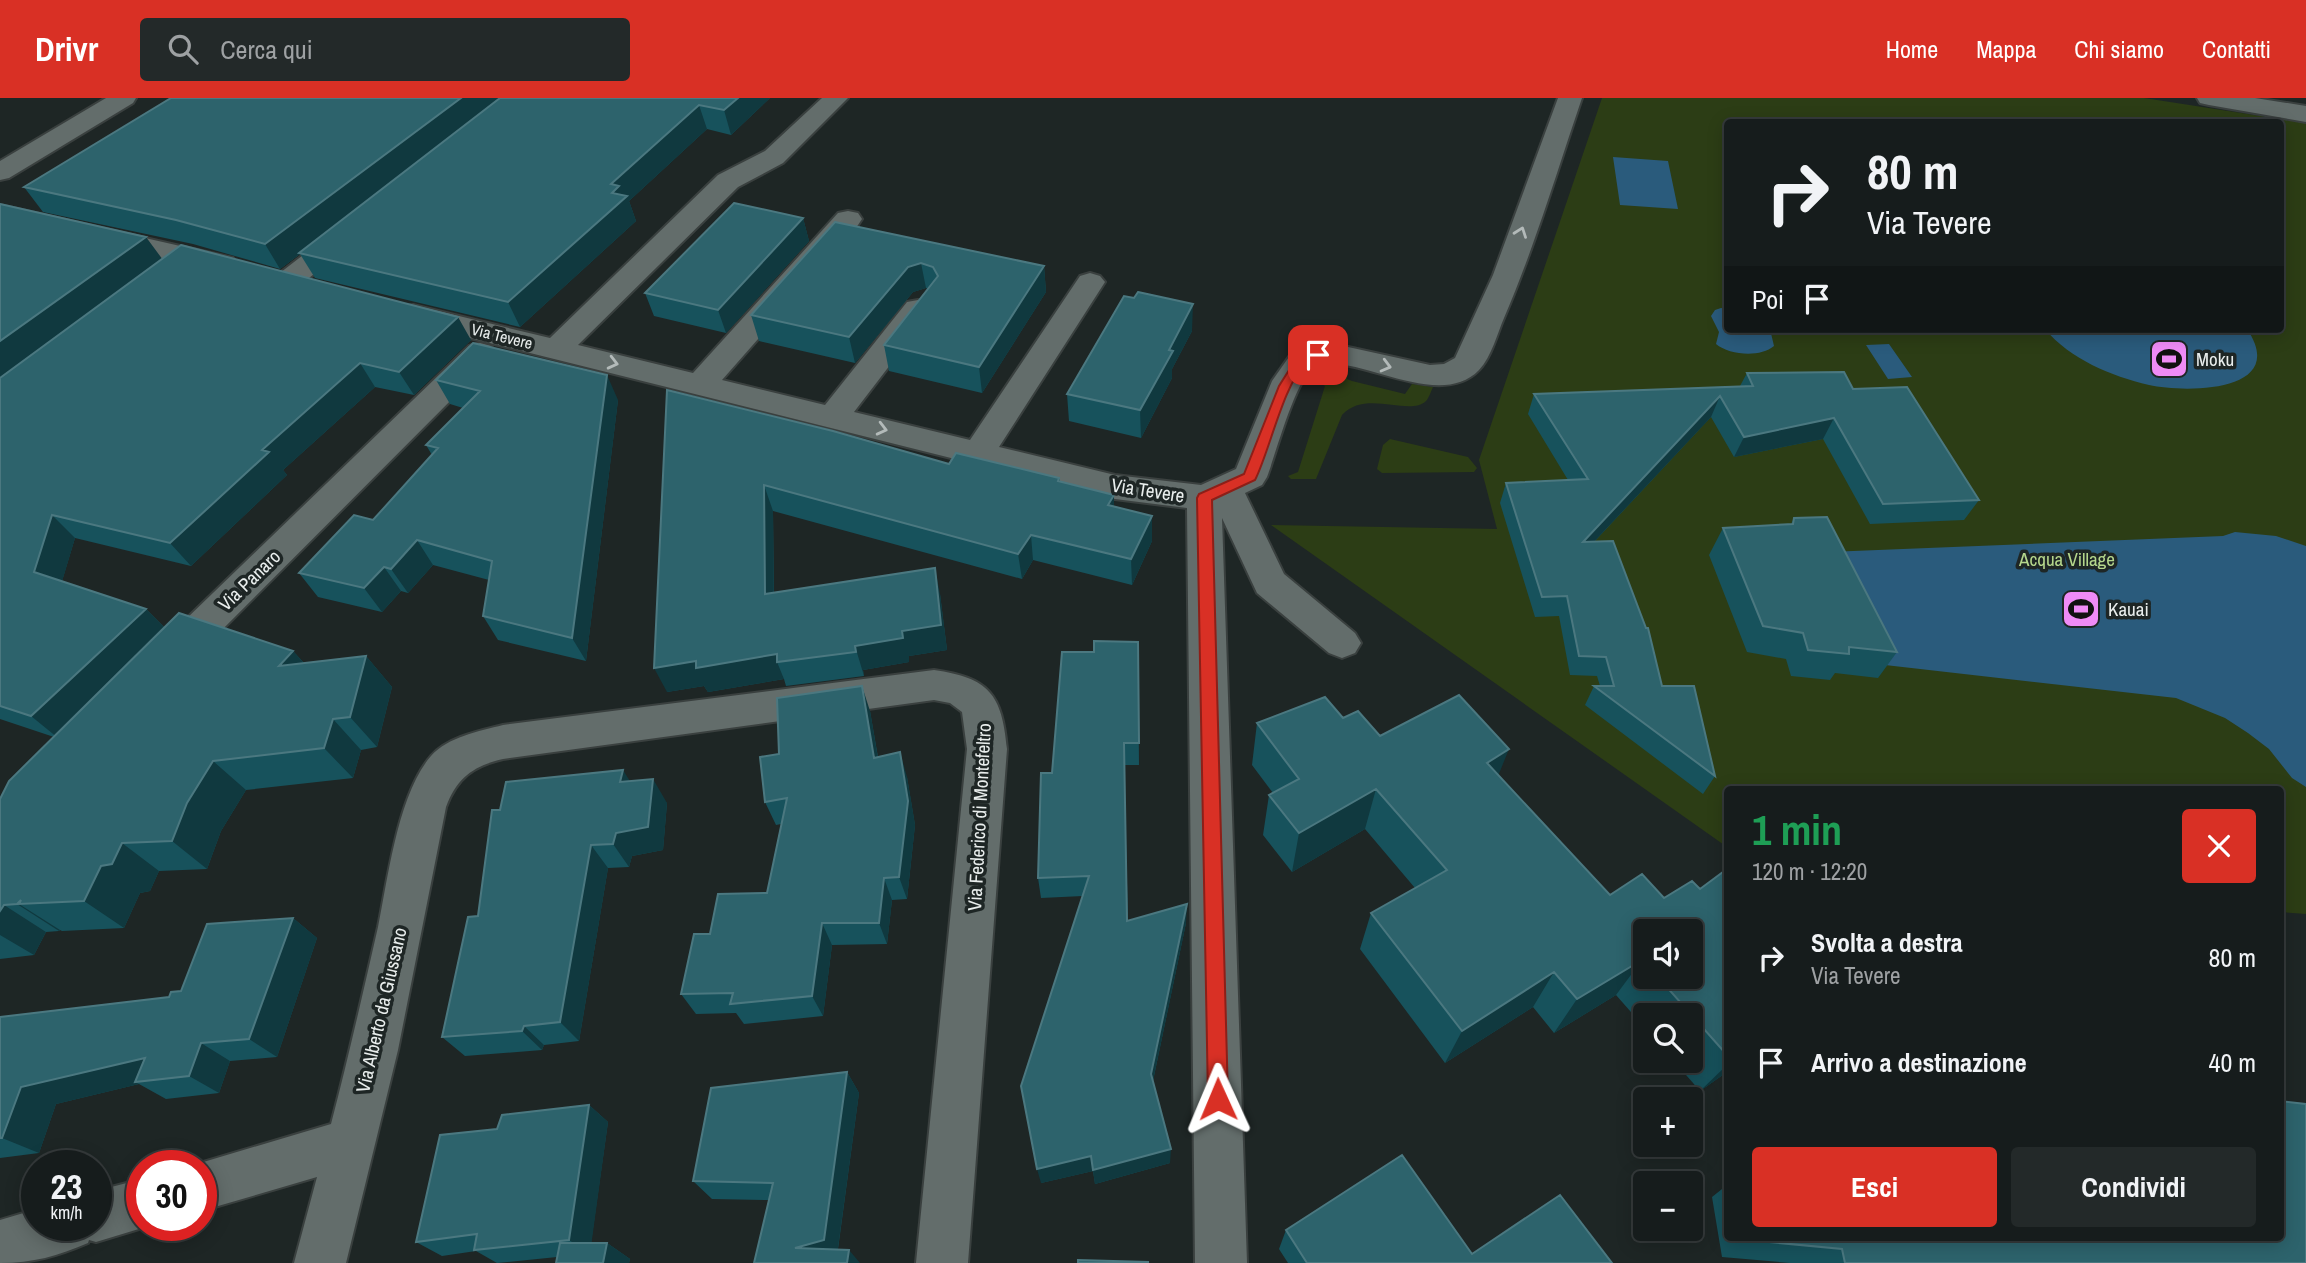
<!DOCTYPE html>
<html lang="it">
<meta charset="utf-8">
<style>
body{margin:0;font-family:"Archivo Narrow",sans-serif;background:#232929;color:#f1f3f6;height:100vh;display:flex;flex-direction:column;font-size:26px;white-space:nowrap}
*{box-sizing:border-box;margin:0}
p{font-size:23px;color:#9ea1a3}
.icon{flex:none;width:38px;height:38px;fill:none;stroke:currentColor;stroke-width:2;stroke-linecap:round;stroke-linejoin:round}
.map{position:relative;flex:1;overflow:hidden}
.side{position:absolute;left:1724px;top:688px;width:560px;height:455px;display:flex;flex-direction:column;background:#161c1c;border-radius:7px;box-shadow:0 4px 18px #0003,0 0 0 2px #353a3b}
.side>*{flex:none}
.hud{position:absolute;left:1724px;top:21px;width:560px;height:214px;border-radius:7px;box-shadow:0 4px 18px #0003,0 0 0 2px #353a3b;background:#161c1c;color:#f1f3f6;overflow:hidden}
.buttons{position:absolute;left:1633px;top:821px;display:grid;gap:14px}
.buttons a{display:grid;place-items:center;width:70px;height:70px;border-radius:7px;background:#161c1c;box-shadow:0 4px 18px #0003,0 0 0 2px #353a3b;font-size:35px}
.speed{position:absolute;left:21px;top:1052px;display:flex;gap:14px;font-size:35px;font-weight:700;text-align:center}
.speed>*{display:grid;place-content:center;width:91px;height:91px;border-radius:50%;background:#161c1c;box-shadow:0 4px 18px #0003,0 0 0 2px #353a3b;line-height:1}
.speed small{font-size:18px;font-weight:400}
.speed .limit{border:10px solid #d22;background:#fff;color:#111}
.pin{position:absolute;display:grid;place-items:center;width:60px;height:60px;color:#fff;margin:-30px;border-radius:14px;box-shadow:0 4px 10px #0006}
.me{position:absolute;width:77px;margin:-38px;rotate:359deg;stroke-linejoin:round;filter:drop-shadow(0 0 5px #0008)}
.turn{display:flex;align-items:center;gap:24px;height:147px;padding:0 28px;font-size:32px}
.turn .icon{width:91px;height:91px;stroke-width:2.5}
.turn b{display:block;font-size:49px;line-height:60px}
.then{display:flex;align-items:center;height:66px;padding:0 28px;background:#0003;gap:14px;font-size:26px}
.round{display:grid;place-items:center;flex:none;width:74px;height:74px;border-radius:7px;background:#232929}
.headline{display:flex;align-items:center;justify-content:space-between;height:119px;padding:0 28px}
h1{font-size:42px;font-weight:700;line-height:52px;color:#1e9e55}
.action{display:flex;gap:14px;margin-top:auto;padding:14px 28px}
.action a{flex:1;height:80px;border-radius:7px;background:#d93025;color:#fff;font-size:28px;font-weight:700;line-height:80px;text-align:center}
.action a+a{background:#232929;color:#f1f3f6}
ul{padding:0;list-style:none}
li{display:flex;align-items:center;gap:21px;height:105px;padding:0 28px}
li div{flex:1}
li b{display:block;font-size:26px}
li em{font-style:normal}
header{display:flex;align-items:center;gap:42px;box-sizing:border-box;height:98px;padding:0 35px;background:#d93025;color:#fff}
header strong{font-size:33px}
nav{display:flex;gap:38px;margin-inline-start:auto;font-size:24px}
.search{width:490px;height:63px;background:#232929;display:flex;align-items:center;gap:18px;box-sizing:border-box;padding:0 24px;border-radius:7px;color:#9ea1a3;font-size:26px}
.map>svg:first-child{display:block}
.green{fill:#2c3d15;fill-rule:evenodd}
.water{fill:#2a5b7c}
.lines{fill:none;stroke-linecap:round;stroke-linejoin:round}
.minor-casing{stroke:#3a403f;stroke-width:4}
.minor{fill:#636d6b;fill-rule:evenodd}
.wall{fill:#17525c;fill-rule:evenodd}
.shaded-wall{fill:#10393f}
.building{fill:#2d636c;stroke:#4b7880;stroke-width:2}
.oneway{stroke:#b3bab9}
.route{fill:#d93025;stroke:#8d1f18;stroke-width:2}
.labels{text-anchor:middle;stroke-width:7;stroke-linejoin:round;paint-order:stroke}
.far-street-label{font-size:16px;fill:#e9eeed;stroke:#1e2625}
.poi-label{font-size:19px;fill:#e9eeed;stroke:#1e2625;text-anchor:start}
.street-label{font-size:19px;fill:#e9eeed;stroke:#1e2625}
.park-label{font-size:19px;fill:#b5d78c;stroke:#1e2625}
</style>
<header>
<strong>Drivr</strong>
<div class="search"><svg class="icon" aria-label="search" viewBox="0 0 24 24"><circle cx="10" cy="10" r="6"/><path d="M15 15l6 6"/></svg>Cerca qui</div>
<nav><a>Home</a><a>Mappa</a><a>Chi siamo</a><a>Contatti</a></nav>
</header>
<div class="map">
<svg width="2306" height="1165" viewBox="0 0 2306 1165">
<rect width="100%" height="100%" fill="#1e2625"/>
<path class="green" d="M1602,0h542l162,25v791l-26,-2v-123h-553v58l-456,-322 226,4 -18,-69zM1727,24h553v207h-553z
M1343,271l5,2 -1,8 5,2 53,13 7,-10 21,3c-2,4 -4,11 -7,14 -17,16 -60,-12 -84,14l-26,64h-25l-3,-3 10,-4 27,-86 -11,-8 12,-8z
M1390,341l78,18 9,11 -3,4 -92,1 -5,-4 6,-24z"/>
<path class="water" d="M1613,59l55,4 10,48 -58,-4z
M1721,210l6,1v20h43l4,17c-14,12 -45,9 -58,-2l3,-12 -8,-16 4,-6z
M2045,231h202c43,64 -62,64 -98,56 -38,-9 -79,-26 -104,-56z
M1889,246l23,33 -24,2 -22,-34z
M2235,434l41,4 30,10v241l-14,-9 -23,-29 -21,-16 -23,-15 -49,-20 -291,-33 -57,-113 395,-16z"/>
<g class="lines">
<defs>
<path id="minor" d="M106,0h30l-3,5 -124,75 -9,2v-19z
M822,0h26l-65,65 -45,24 -160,158 115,28 145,-160 10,-2 10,2 4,6 -4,6 -136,155 103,25 82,-103 11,-2 11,2 4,7 -79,103 116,28 110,-164 10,-3 10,3 5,6 -106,165 116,28 86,10 35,-16 36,-88 19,-27 28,-9h20l91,20 14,-1 11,-6 38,-83 65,-177h24c-25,73 -47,148 -78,220 -7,16 -12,38 -25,52 -43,45 -136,-27 -168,0 -17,15 -35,83 -44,107l-5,8 -17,8 39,81 71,59 6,10 -6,10 -13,5 -13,-5 -72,-60 -35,-75 25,745h-52l-8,-755 -72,-9 -713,-178 -4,-7 4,-7 11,-2 137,33 168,-163 47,-24z
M2197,0h58l51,8v16l-97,-17 -9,-2z
M0,107l233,53 4,6 -4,6 -10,3 -223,-52z
M348,128l10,2 4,6 -4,6 -62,48 -10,3 -10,-3 -5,-6 5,-6 62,-48z
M480,245l11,3 4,7 -4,7 -309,310 -13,4 -13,-4 -6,-11 6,-11 313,-302z
M934,572c55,8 68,24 73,79l-39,514h-52l51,-514 -5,-37 -12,-9 -16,-3 -431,59c-30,7 -46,19 -57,48l-48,243 -52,213h-52l23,-86 -116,34v-45h-11l141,-42c17,-65 32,-131 47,-197 10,-49 20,-133 53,-171 17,-19 48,-25 72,-31z
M142,1081v46h10l-56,17 -7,-2 -1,3c-30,13 -55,20 -88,20v-43l37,-11v16h59v-34z"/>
</defs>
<use href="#minor" class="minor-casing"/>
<use href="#minor" class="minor"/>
</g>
<path class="wall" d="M171,0h599l-39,37 -24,-6 -78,72 7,20 -116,106 -205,-49 -15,-24 -20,15 -87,-25 -150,-32 -19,-25z
M0,106l162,55 309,81 -57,55 -39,-8 -92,83 4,5 -96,91 -116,-28 -13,43 84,28 19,19 128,23 11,12 62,-7 26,31 -15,60 -16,3 -8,28 -107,12 -25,41 -14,38 -48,2 -9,20 -10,2 -16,35 -62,3 -2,-1 -1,1 -13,1 -12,23 -34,4v-160l54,-62 -54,-18z
M803,120l6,23 -83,92 -72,-17 -9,-23z
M835,124l209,44 2,26 -64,101 -93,-22 -5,-26 44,-56 -2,-1 -13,4 -58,71 -96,-22 -8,-26z
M1134,200l58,33 -20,38v9l-31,60 -72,-17 -2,-27z
M1747,275l106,16 126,111 -15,20 -94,4 -47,-85 -89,18 -23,-40 -117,125 68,144 53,90 -12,18 -118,-89 9,-19h6l-3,-10 -27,-1 -11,-59 -24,1 -35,-114 6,-20 62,-3 -40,-66 6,-20 206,-8z
M436,282l182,20 -32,261 -88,-21 -15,-24 6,-36 -56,-15 -25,28 -7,-2 -19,21 -64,-15 -19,-24 74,-53 59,-65 -6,-10 37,-37 -13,-4z
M667,292l282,74 110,14 1,3 54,25 38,10v25l-20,44 -99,-25 -11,19 -249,-68 1,82 166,1 7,56 -38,6v6l-46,8 1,6 -78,10 -2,-7 -76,13 -4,-6 -37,6z
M1794,420l103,134 -19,26 -43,-5 -5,7 -39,-4 -5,-17 -39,-7 -38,-97 14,-27 68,-4z
M1138,544l1,123h-15l4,155 58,3 -33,158 17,82 -75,21 -2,-13 -52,12 42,-287 -42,2 -3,-20 14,-105 42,-121z
M870,613l8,46 29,20 8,48 -8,74 -15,1 -5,44 -55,1 -9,71 -79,8 -8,-11 -40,1 -15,-20 29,-60 57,-41 14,-69 -5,1 -11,-23 14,-48z
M1343,620l37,18 118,39 112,120 54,3 36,-9 27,-20v203l-27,19 -27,-31h17v-45h-45v13l-29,-33 -62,38 -21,-26 -88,56 -85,-114 11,-36 44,-25 -50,-59 -73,43 -29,-37 6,-40 4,-2 -21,-28 5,-42zM1645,833l45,45h-45z
M630,683l37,22 -4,47 -31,6 -3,11 -21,1 -29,173 -35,4 -2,5 -77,6 -23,-19 36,-121 22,-106z
M293,820l24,20 -40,119 -47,4 -11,32 -53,6 -27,-15 -83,20 -17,49 -39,5v-141l169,-20 12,-6z
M847,974l12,21 -21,156 -84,14 15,-63 -57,-1 -19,-18z
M589,1007l19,17 -17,121h16l23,16 -1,4h-73l1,-6 -60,6 -21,-12 -34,5 -26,-14 81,-113z
M1727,1087v52h553l26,26h-516l-68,-6 -10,-60z
M1286,1132l186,24 140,9h-324l-9,-14z"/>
<path class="shaded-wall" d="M461,0h43l-224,171 -15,-25z
M738,0h32l-39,37 -7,-25z
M699,7l8,24 -78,72 7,20 -116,106 -12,-25 103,-118z
M803,120l6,23 -83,92 -8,-23z
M146,139l17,23 -163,121v-40z
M921,165l5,25 -13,4 -58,71 -6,-26 59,-70z
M1044,168l2,26 -64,101 -3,-26z
M1193,206l-1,27 -20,38v9l-31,60 -1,-28 29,-60z
M458,219l13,23 -57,55 -15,-23z
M360,265l15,24 -92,83 4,5 -96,91 -21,-23 92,-93z
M607,277l11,25 -32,261 -14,-23z
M1720,298l-9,21 -136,145 8,-20z
M1834,320l-11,21 -89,18 10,-20z
M764,387l9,26 1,108 -9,-25z
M1114,397v25l-6,-15z
M52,417l23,23 -17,57 -24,-23z
M1152,418v25l-20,44 -1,-26z
M1031,437l2,25 -11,19 -4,-25z
M417,442l16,25 -25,28 -17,-24z
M384,469l17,24 -19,21 -18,-24z
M935,470l5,26 7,56 -38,6v6l-46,8 1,6 -9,-30 47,-15z
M146,511l22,22 -110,107 -27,-22z
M293,553l28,31 -42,-16z
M777,556v8l7,17 -76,13 -4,-6 -37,6 -13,-24 42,-7z
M366,558l26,31 -15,60 -27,-30z
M862,588l8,25 12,71 -8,-24z
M333,621l28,31 -8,28 -29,-30z
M1509,651l-17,42 -5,-28z
M900,654l7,25 8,48 -8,74 -8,-22z
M213,663l33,29 -25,41 -14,38 -35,-28 15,-38z
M623,672l15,24 -18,-12z
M653,681l14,24 -4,47 -31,6 -3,11 -16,-23 3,-11z
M1376,691l-11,40 -73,43 7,-39z
M122,745l37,28 -9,20 -10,2 -16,35 -40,-27 17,-35z
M591,747l17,23 -29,173 -19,-19z
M884,780l8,22 -5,44 -8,-21z
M21,802l-2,4 41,26 -1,1 -42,-27z
M1187,806l-1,19 -35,167v-16z
M4,807l42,27 -12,23 -34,-20v-24z
M293,820l24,20 -40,119 -28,-18z
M822,825l10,22 -9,71 -11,-20z
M1642,862l-26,35 -62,38 23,-34z
M1554,874l-21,35 -88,56 17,-32z
M524,928l20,19 -2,5 -20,-19z
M201,945l29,18 -11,32 -30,-17z
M145,960l-10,24 4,2 -83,20 -17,49 -37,-15 19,-51z
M1727,967v7l-27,19z
M847,974l12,21 -22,162 -42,-7z
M589,1007l19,17 -18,132 -21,-14z
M1171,1051l-1,14 -75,21 -2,-14z
M1091,1058l2,15 -52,12 -4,-14z
M607,1145l23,16 -1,4h-26z
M849,1152l11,13h-13z"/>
<path class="building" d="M171,0h290l-196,146 -89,-24 -152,-33z
M500,0h238l-14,12 -25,-5 -88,79 8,2 -7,7 15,3 -119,106 -209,-49z
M734,105l69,15 -85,92 -73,-17z
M0,106l146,33 -146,104z
M835,124l209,44 -65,101 -95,-22 54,-69 -5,-9 -12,-4 -13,4 -59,70 -98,-22z
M181,147l277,72 -59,55 -39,-9 -98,87 7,2 -99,91 -118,-28 -18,57 112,37 -115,107 -31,-10v-328z
M1138,194l55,12 -24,46 4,1 -33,59 -73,-16 57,-98 10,2z
M473,245l134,32 -35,263 -89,-22 9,-55 -75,-21 -26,29 -7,-2 -20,21 -65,-15 55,-58 19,5 65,-72 -12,-3 54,-54 -44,-11z
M1844,274l9,17 54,-2 72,113 -96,4 -49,-86 -90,19 -24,-41 -137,146 30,-1 33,87h2l14,58h32l21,90 -121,-90h20l-8,-29 -27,-1 -12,-60 -25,1 -36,-114 82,-4 -54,-85 219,-8 -6,-13z
M667,292l166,41 116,33 7,-11 103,25 -1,3 56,14 -6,10 44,11 -21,43 -100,-24 -13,19 -254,-69 1,109 170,-26 6,57 -39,6 1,7 -48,8 1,6 -79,10v-8l-81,14v-7l-42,7z
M1827,419l70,135 -48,-5v7l-41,-4 -5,-17 -40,-7 -40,-98 70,-4 1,-6z
M179,515l114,38 -14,15 87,-10 -16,61 -17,2 -9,29 -111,13 -26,42 -15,38 -50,2 -10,21 -11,2 -17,35 -65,3 2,-4 -4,4 -13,1 -4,6v-112l9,-18z
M1094,543l44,1 1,101h-15l3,178 60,-17 -36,170 20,75 -78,21 -2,-14 -54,13 -16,-83 68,-210 -51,2 3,-105h11l10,-121h32z
M862,588l12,72 26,-6 8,49 -9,76 -15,1 -5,45h-57l-10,73 -82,8 3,-11 -52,1 13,-60h16l8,-40 49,-1 20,-95 -22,4 -5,-45 19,-3 -2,-56z
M1459,597l50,54 -22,14 123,132 32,-21 22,24 28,-17 8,8 27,-20v186l-70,-79h33v-45h-45v32l-3,-3 -65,39 -23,-27 -92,59 -91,-118 76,-43 -71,-81 -77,44 -30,-38 30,-16 -42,-56 68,-26 18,21 15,-7 22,25z
M623,672l-3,12 33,-3 -5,48 -32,6 -3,11 -22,1 -31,177 -36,4 -2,5 -80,6 26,-120 10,-1 14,-106h8l6,-28z
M293,820l-44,121 -48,4 -12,33 -54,6 10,-24 -124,29 -19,51h-2v-121l169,-20 2,-5 10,-1 26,-67z
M847,974l-23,168 -29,8 54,2 -2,13h-93l19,-80 -80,-2 18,-93z
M2280,1003l26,3v159h-461l-3,-14 -94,-9 -1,-3h533z
M589,1007l-20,135 -95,10 3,-16 -61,8 24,-107 57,-6 5,-14z
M1402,1057l70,99 88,-59 52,68h-305l-21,-33z
M560,1145h47l-4,20h-47z
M1078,1162l70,2v1h-70z"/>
<defs><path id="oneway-chevron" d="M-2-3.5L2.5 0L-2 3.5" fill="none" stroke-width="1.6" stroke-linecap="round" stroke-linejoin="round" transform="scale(1.75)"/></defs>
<g class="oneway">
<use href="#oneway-chevron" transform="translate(1521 134) rotate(-70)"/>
<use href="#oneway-chevron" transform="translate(613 265) rotate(14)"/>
<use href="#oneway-chevron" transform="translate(1386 268) rotate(15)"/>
<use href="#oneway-chevron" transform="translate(882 331) rotate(14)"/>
</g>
<path class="route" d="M1318,253l6,4c-5,5 -13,5 -19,10 -21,18 -36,88 -50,115l-43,20 16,599 -3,7 -7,3 -7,-3 -3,-7 -11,-601 2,-4 45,-20 35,-88 17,-27z"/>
<defs>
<symbol id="stadium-square" viewBox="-11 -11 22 22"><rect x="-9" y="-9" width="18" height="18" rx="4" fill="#ef8bf6" stroke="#1e2625"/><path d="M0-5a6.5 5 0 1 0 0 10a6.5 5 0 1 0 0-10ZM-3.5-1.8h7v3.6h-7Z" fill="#111"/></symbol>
</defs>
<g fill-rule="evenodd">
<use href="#stadium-square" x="2147" y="239" width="44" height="44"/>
<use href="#stadium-square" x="2059" y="489" width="44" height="44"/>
</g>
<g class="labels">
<g class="far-street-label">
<text transform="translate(502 238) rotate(14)" y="6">Via Tevere</text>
</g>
<g class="poi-label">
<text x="2196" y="268">Moku</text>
<text x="2108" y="518">Kauai</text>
</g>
<g class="street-label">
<text transform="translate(1148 392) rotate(9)" y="7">Via Tevere</text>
<text transform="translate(249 482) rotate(-44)" y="7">Via Panaro</text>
<text transform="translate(979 719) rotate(-87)" y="7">Via Federico di Montefeltro</text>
<text transform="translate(381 912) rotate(-77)" y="7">Via Alberto da Giussano</text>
</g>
<g class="park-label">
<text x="2067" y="468">Acqua Village</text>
</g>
</g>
</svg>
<div class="buttons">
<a><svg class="icon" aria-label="sound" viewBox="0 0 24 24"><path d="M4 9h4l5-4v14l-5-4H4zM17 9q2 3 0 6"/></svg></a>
<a><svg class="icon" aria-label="search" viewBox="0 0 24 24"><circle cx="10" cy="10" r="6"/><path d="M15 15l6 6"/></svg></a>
<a>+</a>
<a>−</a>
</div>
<div class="speed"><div>23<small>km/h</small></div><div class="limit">30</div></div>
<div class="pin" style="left:1318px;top:257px;background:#d93025"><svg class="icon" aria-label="arrive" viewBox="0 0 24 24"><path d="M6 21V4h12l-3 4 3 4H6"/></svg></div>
<svg class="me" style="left:1218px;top:1001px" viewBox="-20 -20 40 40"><path d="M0-17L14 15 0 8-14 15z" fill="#d93025" stroke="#fff" stroke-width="4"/></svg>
<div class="hud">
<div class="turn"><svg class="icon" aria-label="right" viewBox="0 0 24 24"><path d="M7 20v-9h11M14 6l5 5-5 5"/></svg><div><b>80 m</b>Via Tevere</div></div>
<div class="then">Poi<svg class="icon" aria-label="arrive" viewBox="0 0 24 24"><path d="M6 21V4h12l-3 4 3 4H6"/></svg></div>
</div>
<section class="side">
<div class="headline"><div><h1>1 min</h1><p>120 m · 12:20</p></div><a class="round" style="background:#d93025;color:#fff"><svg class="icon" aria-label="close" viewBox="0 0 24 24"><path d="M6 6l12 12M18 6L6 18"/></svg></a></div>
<ul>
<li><svg class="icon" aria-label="right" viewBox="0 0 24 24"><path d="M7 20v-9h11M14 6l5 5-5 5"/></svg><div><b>Svolta a destra</b><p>Via Tevere</p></div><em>80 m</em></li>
<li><svg class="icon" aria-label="arrive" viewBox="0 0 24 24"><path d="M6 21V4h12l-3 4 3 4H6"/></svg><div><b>Arrivo a destinazione</b></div><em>40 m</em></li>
</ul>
<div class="action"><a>Esci</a><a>Condividi</a></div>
</section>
</div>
